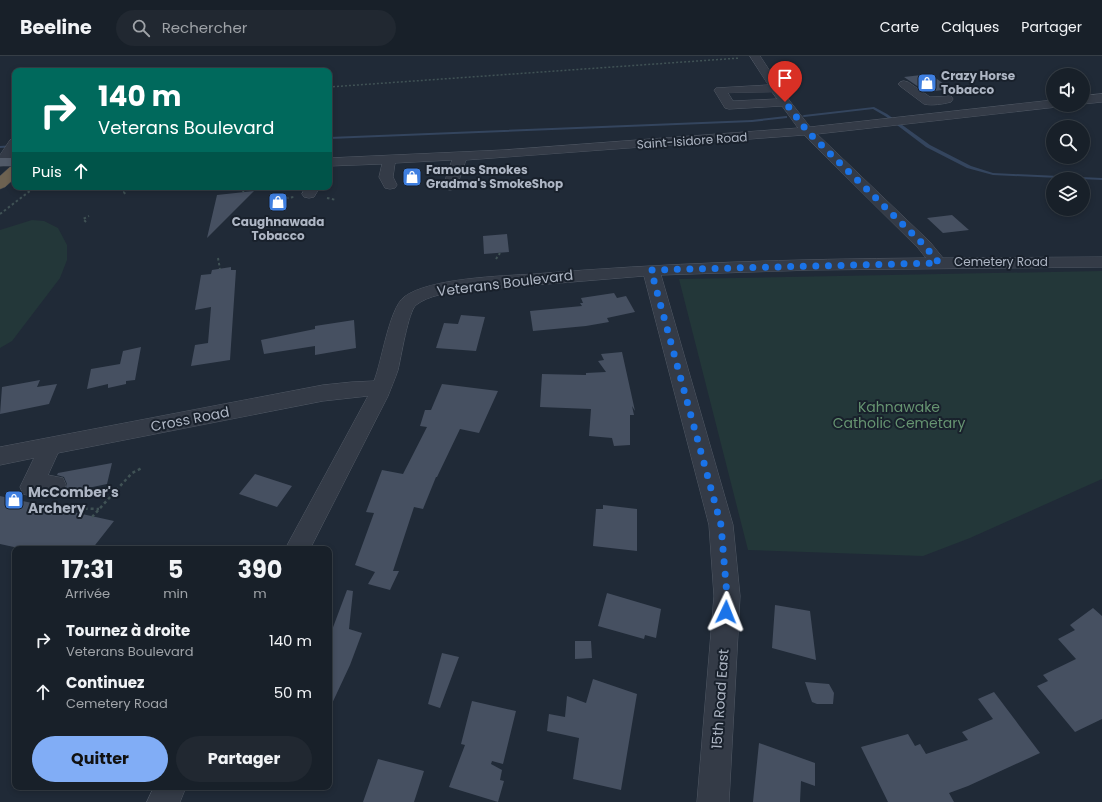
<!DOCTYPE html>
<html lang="fr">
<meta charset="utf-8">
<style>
body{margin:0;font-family:Poppins,sans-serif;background:#212831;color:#f1f3f6;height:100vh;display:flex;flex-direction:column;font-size:15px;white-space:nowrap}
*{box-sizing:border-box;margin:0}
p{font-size:13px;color:#9fa3a8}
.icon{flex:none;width:22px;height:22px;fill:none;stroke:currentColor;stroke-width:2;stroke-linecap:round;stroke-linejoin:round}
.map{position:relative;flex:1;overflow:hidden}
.drawer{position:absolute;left:12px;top:490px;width:320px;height:244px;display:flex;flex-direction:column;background:#182029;border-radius:8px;box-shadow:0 2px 6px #0003,0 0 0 1px #363e46}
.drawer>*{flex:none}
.guide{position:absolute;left:12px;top:12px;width:320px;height:122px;border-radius:8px;box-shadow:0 2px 6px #0003,0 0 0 1px #363e46;background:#00695c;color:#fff;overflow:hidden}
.controls{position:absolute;left:1046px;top:12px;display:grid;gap:8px}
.controls a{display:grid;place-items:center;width:44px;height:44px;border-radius:50%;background:#182029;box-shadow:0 2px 6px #0003,0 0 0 1px #363e46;font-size:20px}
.pin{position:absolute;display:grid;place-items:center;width:34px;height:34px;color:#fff;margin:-41px -17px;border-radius:50% 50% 50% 0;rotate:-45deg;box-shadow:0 0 4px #0007}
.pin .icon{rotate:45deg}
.me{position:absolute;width:44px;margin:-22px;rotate:2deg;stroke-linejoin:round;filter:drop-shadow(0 0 3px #0008)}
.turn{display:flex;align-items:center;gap:14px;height:84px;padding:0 20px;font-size:18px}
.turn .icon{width:52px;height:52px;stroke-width:2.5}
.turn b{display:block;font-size:28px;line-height:34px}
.then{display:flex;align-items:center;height:38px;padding:0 20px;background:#0003;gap:8px;font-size:15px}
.eta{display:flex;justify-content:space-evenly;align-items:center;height:68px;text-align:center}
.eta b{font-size:24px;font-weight:700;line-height:28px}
.primary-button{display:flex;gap:8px;margin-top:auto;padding:8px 20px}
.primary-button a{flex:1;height:46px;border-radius:24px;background:#81adf6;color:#111;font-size:16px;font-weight:700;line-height:46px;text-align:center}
.primary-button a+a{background:#212831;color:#f1f3f6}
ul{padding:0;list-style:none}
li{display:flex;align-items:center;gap:12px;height:52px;padding:0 20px}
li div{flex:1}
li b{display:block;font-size:15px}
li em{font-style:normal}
header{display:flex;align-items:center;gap:24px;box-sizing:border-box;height:56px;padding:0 20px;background:#182029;border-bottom:1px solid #363e46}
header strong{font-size:19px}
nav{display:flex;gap:22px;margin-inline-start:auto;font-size:14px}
.search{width:280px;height:36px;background:#212831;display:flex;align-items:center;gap:10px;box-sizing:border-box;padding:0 14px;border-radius:22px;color:#9fa3a8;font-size:15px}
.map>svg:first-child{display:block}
.green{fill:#233739}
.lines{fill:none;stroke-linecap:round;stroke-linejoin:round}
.stream{fill:#34455e;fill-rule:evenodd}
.building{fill:#465061}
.minor-casing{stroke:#515965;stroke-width:1}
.major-casing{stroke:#3d4551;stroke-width:1}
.highway-casing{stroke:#3e4652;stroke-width:1}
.path-far2{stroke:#405255;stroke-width:1.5;stroke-dasharray:2 2;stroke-linecap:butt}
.path-far1{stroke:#405255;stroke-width:2;stroke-dasharray:2.5 2.5;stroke-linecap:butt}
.path{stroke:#405255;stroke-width:2.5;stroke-dasharray:3 3;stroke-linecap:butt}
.minor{fill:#343b47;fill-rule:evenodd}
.major{fill:#515a68;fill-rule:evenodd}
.highway{fill:#6d6251;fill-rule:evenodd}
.route{stroke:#1a73e8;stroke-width:7;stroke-dasharray:0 12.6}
.labels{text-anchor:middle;stroke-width:4;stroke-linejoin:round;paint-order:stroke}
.far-poi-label{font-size:12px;font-weight:bold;fill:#aeb6c4;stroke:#19212c;text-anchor:start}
.far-street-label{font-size:12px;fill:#aeb6c4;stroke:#19212c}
.street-label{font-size:14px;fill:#aeb6c4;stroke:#19212c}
.park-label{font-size:14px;fill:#669471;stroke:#19212c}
.poi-label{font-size:14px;font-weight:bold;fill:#aeb6c4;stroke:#19212c;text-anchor:start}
</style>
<header>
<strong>Beeline</strong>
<div class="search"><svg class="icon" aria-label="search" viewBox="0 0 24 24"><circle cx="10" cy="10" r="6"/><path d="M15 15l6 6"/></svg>Rechercher</div>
<nav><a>Carte</a><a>Calques</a><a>Partager</a></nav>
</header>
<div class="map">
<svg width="1102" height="746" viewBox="0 0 1102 746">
<rect width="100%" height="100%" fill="#202a37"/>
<path class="green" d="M32,164l12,1 14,7 9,17v15l-7,18 -48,63 -12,7v-118z
M1102,215v208l-132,59 -47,18 -175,-6 -69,-271z"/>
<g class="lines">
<path class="stream" d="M874,51l13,7 43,31 41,21 22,7 109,5v2l-109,-5 -26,-7 -41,-21 -41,-31 -12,-7 -69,8 -2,-1 2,-1z
M786,60h1v2l-35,4 -423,17v-2l423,-17z
M15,89v2l-15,1v-2z"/>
</g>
<path class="building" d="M930,18l21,15 -25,3 -22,-15z
M254,135l-47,47 10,-43z
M952,159l17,15 -26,3 -16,-15z
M507,178l2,18 -25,2 -1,-18z
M231,211v3h5l-6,90 -39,6 4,-21 13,-2 3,-36 -16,3 6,-35 10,-1 1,-4z
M614,237l3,5 9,-2 9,16 -28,6 2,4 -23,4 -53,5 -3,-20 52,-5 -2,-3h3l-2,-5z
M461,259l24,2 -9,34 -40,-3 8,-25 14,1z
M354,264l2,28 -41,7v-9l-51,8 -3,-14 54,-11v-3z
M141,291l-6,33 -9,1v3l-18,4v-4l-21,5 4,-20 29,-5 3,-13z
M622,296l13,59 -3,-5 2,9h-4v30l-16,1 -2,-8 -23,-2 2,-27 -51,-2 2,-33 44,1v-2l20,-1 -8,-11 6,-1 -3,-6z
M40,324l-3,7 20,-3 -8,20 -49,10 2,-27z
M442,328l56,7 -19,42 -19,-4 -23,48h-1l-13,32 -9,-2 -21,64h6l-9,19 -22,-6 7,-12 -20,-7 19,-52 -8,-1 16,-42 21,4 24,-47 -7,-1 5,-16h6z
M112,407l-5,21 -43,9 3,-9 -3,-7 -7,-2 1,-2z
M255,418l37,12 -15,21 -38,-13z
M0,440l114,25 -22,28h-69l-23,-5z
M603,449l34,4v42l-44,-5 3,-37h7z
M347,534l6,1 -4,38 13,4 -12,32 -21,45v-72z
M607,537l54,16 -5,29 -11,-3 -1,4 -46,-13z
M775,549l35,6 6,49 -44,-12z
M1093,552l9,8v103l-27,13 -38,-46 11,-5 -5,-6 33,-16 -18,-20 17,-9 -5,-5z
M575,585h16l1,17 -17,1z
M442,597l17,4 -19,51 -12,-4z
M593,623l44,15 -16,96 -48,-11 6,-41 -32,-7 2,-17 16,3 2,-21 19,7z
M805,626l24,2 5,9 -1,11h-16l-5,-2z
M994,636l46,61 -72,33 -19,7 5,9h-66l-27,-55 47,-13 7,12 5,-2 6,10 42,-14 -6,-8 31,-13 -15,-20z
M472,645l44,10 -13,53 -11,-3 -1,3 11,6 -2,10 4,1 -6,21 -49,-15 16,-42 -4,-1z
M759,687l56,20v23l-14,-5 -1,21h-47z
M378,703l46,12 -10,31h-51z"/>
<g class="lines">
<defs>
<path id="minor" d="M750,0h10l29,44 21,27 243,-27v5h5l-1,2 -240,27 113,108 13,16 159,-1v10l-290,3 -151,5 72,250 7,71 -11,206h-32l17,-206 -5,-71 -65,-249 -181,15c-15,2 -34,4 -47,14 -8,7 -15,53 -18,65 -3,9 -7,18 -10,26l-78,153h-25l83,-153 -45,5 -265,52 -10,22 15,3 3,7 -3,7c-9,3 -15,1 -24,2 -7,1 -9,2 -16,0l-3,-7 14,-29 -34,7v-18l323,-62 29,-3 22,-1c8,-20 15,-72 30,-84 25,-19 98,-21 130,-23 130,-11 261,-15 392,-16l-8,-10 -114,-113 -338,25 -9,26 -2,3 -5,1 -5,-1 -2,-3 9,-26 -57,3 -2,14 4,8 -2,3 -5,1 -5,-1 -6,-11 3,-13 -53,2v-8l174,-8 295,-22 -16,-22 -53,3 -4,-1 -11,-18 2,-2 52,-3zM772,36l5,7 -44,2 -5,-8z
M904,25l4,1 22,15 21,-1 2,3 -2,3c-8,2 -19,4 -27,2l-24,-18 -2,-2 2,-2z
M1102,38v8l-19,2v-8z
M15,83v14l-8,12 -7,1v-11l10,-15z
M306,131h14l-6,10 -5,1 -5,-1 -2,-3z
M154,731h32l-6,15h-33z"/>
<path id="major" d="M0,102h15v8h-15z"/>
<path id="highway" d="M15,110v12l-10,9 -5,2v-13l10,-9z"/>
</defs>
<use href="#minor" class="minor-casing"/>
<use href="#major" class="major-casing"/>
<use href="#highway" class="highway-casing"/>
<path class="path-far2" d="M329,31l411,-29"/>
<path class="path-far1" d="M243,136l1,-3 8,-1
M125,138l-1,-2 7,-5
M327,142l9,2
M281,143l13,-2
M0,158l35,-27
M86,166l-3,-3 6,-3
M218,202l2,11
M496,203l4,-6"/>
<path class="path" d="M55,449l12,3 32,1
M92,461l40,-44 10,-5"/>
<use href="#minor" class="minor"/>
<use href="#major" class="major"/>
<use href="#highway" class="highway"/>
</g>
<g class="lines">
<path class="route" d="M726,556l1,-16 -6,-71 -70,-255 288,-7 -15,-18 -116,-113 -23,-30"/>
</g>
<defs>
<symbol id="shop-square" viewBox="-11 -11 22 22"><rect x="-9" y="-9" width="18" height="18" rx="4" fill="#3f7fe0" stroke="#19212c"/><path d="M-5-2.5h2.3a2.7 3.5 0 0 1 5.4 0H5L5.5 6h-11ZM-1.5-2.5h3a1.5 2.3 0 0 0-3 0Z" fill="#fff"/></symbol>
</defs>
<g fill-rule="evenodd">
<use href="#shop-square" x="916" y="16" width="22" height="22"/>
<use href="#shop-square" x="401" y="110" width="22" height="22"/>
<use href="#shop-square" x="267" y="135" width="22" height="22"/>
<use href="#shop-square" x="3" y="433" width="22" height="22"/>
</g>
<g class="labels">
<g class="far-poi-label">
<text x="941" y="24">Crazy Horse<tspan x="941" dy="14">Tobacco</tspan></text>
<text x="426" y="118">Famous Smokes<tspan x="426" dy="14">Gradma's SmokeShop</tspan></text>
<text x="278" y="170" text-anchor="middle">Caughnawada<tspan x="278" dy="14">Tobacco</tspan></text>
</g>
<g class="far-street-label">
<text transform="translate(692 85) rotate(-4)" y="4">Saint-Isidore Road</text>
<text x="1001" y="210">Cemetery Road</text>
</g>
<g class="street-label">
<text transform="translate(505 227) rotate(-7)" y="5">Veterans Boulevard</text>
<text transform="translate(190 363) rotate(-11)" y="5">Cross Road</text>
<text transform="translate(720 643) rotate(-86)" y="5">15th Road East</text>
</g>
<g class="park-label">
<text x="899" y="356">Kahnawake<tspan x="899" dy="16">Catholic Cemetary</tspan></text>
</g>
<g class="poi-label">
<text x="28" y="441">McComber's<tspan x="28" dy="16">Archery</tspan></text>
</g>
</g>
</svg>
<div class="controls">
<a><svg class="icon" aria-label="sound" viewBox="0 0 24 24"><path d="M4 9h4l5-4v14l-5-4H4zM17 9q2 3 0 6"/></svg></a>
<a><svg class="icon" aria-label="search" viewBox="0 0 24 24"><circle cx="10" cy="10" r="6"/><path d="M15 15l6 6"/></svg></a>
<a><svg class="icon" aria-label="layers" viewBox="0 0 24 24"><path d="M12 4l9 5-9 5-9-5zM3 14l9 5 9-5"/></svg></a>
</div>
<div class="pin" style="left:785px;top:46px;background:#d93025"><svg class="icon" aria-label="arrive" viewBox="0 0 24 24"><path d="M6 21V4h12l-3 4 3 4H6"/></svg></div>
<svg class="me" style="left:726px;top:556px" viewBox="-20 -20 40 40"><path d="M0-17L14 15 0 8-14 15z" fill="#1a73e8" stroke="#fff" stroke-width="4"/></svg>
<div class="guide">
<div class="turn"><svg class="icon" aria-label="right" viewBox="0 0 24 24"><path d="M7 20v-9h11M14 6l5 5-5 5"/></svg><div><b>140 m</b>Veterans Boulevard</div></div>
<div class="then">Puis<svg class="icon" aria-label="ahead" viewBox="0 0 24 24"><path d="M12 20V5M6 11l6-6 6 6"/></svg></div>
</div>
<section class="drawer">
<div class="eta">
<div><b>17:31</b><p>Arrivée</p></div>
<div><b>5</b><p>min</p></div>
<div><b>390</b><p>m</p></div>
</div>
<ul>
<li><svg class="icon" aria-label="right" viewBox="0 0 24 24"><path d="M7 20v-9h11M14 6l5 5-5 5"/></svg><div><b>Tournez à droite</b><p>Veterans Boulevard</p></div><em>140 m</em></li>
<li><svg class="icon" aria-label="ahead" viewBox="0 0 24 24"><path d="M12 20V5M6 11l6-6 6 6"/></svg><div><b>Continuez</b><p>Cemetery Road</p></div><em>50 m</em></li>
</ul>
<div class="primary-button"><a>Quitter</a><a>Partager</a></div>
</section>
</div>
